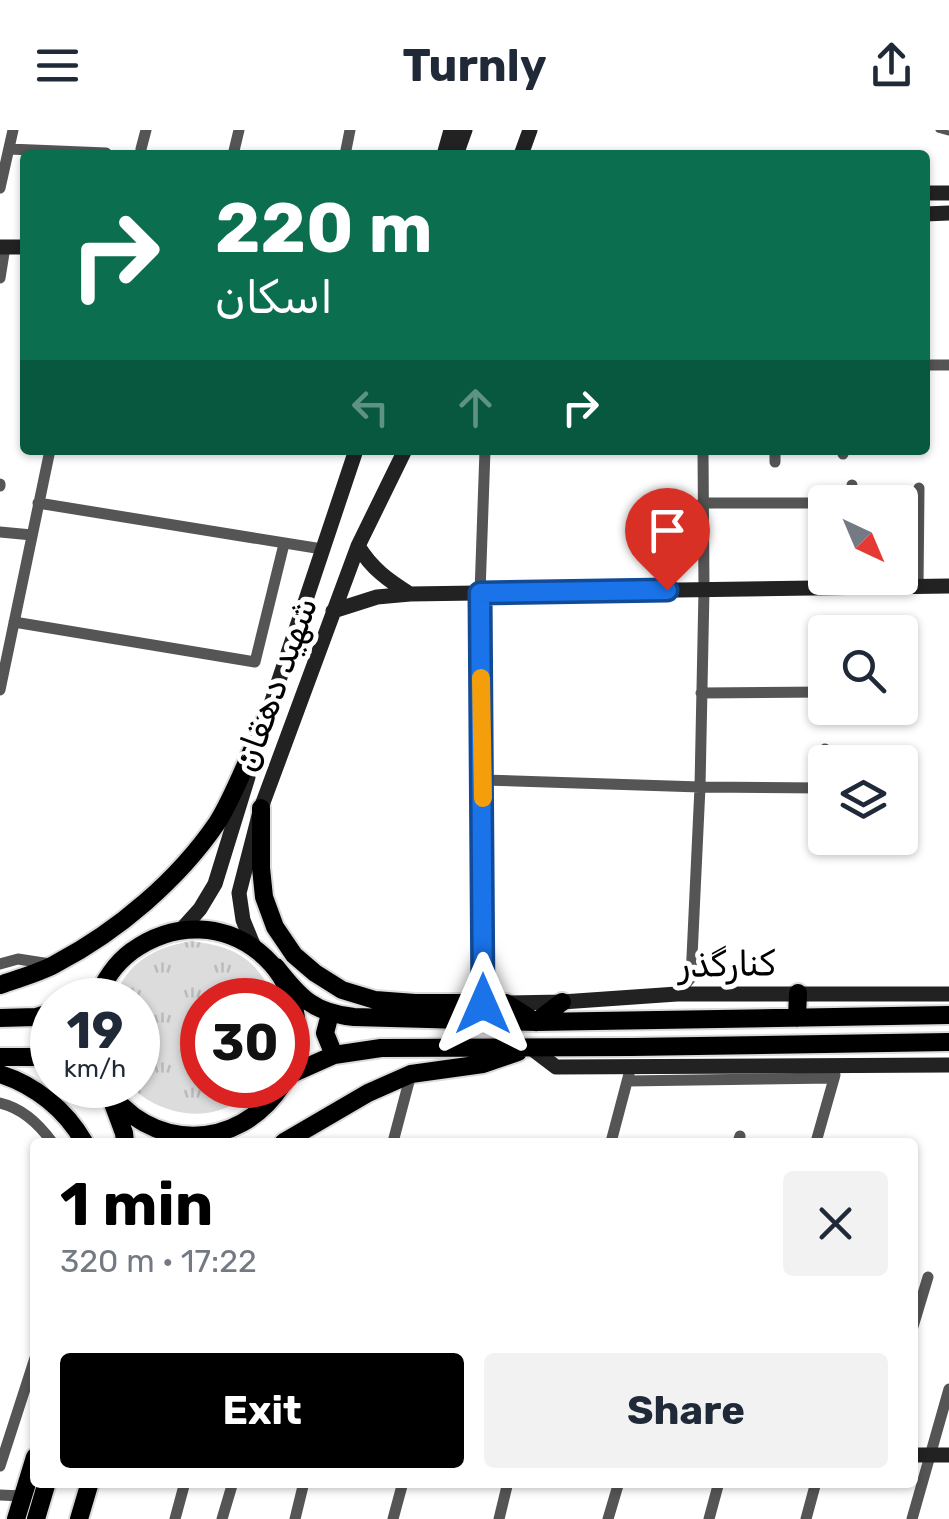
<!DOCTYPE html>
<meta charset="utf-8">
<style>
body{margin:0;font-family:Rubik,Cairo,sans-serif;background:#f2f2f3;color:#1f2937;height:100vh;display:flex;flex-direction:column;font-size:38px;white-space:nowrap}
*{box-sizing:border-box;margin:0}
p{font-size:32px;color:#747a83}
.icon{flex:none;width:55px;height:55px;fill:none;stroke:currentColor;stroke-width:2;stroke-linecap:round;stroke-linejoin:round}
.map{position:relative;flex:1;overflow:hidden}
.drawer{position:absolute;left:30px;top:1008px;width:888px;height:350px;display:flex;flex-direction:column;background:#fff;border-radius:10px;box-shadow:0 2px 8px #0004}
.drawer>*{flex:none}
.banner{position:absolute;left:20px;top:20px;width:910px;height:305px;border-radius:10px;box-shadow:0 2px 8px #0004;background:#0b6e4f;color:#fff;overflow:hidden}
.needle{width:65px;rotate:136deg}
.buttons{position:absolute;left:808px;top:355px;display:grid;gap:20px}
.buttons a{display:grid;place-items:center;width:110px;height:110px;border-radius:10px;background:#fff;box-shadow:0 2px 8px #0004;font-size:50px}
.speed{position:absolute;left:30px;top:848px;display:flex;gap:20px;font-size:50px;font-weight:700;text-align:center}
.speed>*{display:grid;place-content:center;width:130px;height:130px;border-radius:50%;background:#fff;box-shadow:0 2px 8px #0004;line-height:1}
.speed small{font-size:25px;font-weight:400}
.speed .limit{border:15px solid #d22;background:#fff;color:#111}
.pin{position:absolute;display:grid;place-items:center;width:85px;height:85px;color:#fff;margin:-102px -42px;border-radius:50% 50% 50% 0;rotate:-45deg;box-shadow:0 0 10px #0007}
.pin .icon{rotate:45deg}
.me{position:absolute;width:110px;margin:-55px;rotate:0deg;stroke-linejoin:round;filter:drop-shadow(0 0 8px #0008)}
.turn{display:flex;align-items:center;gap:35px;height:210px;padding:0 30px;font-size:45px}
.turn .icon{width:130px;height:130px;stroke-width:2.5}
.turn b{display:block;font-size:70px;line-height:85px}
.lanes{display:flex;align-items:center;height:95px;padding:0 30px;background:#0003;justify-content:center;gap:50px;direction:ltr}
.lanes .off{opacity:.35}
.round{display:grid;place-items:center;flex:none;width:105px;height:105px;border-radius:10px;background:#f2f2f3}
.head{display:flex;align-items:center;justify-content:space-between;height:170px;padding:0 30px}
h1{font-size:60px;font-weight:700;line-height:75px;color:#000}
.button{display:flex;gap:20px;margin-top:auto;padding:20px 30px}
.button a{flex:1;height:115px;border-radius:10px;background:#000;color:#fff;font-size:40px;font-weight:700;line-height:115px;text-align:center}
.button a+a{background:#f2f2f3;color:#1f2937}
header{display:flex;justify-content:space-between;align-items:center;height:130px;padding:0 30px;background:#fff;font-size:45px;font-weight:700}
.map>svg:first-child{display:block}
.grass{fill:url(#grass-tufts)}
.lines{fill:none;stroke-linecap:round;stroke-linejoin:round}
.primary-casing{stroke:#dbdbdb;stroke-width:22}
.lane{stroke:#555;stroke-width:5}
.street{stroke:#555;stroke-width:11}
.secondary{stroke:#222;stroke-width:15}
.primary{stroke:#000;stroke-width:18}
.route-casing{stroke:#114b97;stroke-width:25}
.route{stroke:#1a73e8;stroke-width:18}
.slow{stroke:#f59e0b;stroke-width:18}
.labels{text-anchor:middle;stroke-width:10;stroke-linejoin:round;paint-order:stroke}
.street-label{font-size:35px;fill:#000;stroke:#fff}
</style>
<header><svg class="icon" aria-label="menu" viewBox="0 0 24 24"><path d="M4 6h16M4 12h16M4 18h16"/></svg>Turnly<svg class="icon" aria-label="share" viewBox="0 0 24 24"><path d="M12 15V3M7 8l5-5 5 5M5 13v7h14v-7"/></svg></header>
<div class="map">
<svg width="949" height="1389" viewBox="0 0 949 1389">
<defs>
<pattern id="grass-tufts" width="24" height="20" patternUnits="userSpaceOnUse" patternTransform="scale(2.5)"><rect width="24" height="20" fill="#dcdcdc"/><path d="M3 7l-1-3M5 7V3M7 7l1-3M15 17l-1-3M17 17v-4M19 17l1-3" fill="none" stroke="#bbb"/></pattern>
</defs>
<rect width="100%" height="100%" fill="#fff"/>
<path class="grass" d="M191,811c46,6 64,17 85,59h-74v85h56c-6,5 -12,12 -19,16 -35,23 -81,13 -110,-16h9v-85h-25c16,-39 38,-51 78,-59z"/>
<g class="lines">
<defs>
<path id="primary" d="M261,678v60l3,29 11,30 19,28 21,18 27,17 33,10 40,3h91l30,19 26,-20
M276,837c24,31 38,46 78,50l182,5 413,-7
M0,855c19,-7 40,-12 57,-22 61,-32 121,-83 160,-140 18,-28 34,-73 49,-104
M77,870l24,-12
M97,870c6,-19 19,-37 35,-49 90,-64 197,25 156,126
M330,884l-5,19 9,22
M0,888l36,-1 16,-5
M797,888l1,-25
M0,927h52
M0,944c35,11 66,36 84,68
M289,945l45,-20 47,-7 251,-1 317,-5
M105,955c43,68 134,67 177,0
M111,968l13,35 1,9
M284,1012l84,-49 43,-19 72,-10 35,-12
M16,1389l19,-62
M36,1389l11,-37
M79,1389l11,-37"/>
</defs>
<use href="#primary" class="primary-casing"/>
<path class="lane" d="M938,0l11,3"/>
<path class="street" d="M9,19l97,4
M141,19l5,-19
M233,25l6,-25
M345,25l5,-25
M0,58l13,-58
M0,148l5,-31
M925,235h24
M843,324v-4
M775,332v-12
M0,356v-2
M852,372v-17
M38,373l284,46
M702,373h110
M0,402l32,3
M918,456l1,-98
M14,492l241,40 29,-118
M0,560l50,-240
M701,563l124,-1
M483,650l217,7 123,1 -1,32
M823,658l2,-39
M0,834l18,-5 32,5
M677,864l14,-16 9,-191 4,-197 -1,-140
M483,874l-3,-411 5,-143
M627,951l207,-3
M0,973c22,5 39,21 52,39
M393,1012l18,-68
M611,1012l18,-68
M738,1012l2,-6
M816,1012l19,-67
M912,1200l16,-53
M0,1336l35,-108
M0,1365l23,1
M175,1389l10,-37
M222,1389l11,-37
M295,1389l9,-37
M393,1389l10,-37
M499,1389l9,-37
M608,1389l11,-37
M709,1389l10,-37
M806,1389l10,-37
M912,1389l37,-130"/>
<path class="secondary" d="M444,25l7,-25
M456,25l9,-25
M521,25l9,-25
M925,63h24
M925,84l24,-1
M0,117h25
M358,416c14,23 30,34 52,48
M333,481l44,-14 33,-3 539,-8
M262,601l94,-281
M182,799l18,-20 15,-25 33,-107
M254,817l-11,-27 -4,-27 22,-85 97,-262 47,-96
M506,873l56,-1 115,-8h272
M531,918l25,19 393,-2
M912,1325h37"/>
<use href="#primary" class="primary"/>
</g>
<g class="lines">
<defs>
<path id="route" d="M483,874l-3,-411 187,-3"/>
</defs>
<use href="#route" class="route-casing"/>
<use href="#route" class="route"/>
<path class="slow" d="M481,548l2,120"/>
</g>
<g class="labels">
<g class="street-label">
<text transform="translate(275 554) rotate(-70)" y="12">شهید دهقان</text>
<text transform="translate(727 834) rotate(-1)" y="12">کنارگذر</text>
</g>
</g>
</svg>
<div class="buttons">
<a><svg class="needle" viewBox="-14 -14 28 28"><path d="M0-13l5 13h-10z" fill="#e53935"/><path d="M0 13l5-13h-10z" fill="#747a83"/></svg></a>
<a><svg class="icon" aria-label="search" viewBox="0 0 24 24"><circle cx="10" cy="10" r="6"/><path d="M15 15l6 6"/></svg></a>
<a><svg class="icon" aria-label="layers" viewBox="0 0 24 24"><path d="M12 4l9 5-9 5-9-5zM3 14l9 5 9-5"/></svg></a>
</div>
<div class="speed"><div>19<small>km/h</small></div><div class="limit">30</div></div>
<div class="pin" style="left:667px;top:460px;background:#d93025"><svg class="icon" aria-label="arrive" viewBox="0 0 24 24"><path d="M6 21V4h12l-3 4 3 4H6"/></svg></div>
<svg class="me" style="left:483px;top:874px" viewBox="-20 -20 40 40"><path d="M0-17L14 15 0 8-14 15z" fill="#1a73e8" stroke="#fff" stroke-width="4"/></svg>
<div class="banner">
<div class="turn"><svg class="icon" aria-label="right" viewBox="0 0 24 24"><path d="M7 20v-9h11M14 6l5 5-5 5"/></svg><div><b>220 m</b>اسکان</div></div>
<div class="lanes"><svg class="icon off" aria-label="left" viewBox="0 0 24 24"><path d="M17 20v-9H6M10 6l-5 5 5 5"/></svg><svg class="icon off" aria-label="ahead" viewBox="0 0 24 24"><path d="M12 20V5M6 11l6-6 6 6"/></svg><svg class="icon" aria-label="right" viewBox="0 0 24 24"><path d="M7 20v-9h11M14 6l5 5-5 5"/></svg></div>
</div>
<section class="drawer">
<div class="head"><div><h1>1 min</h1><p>320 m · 17:22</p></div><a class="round"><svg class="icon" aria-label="close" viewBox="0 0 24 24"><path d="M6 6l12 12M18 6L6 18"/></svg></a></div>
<div class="button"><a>Exit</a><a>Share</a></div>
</section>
</div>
